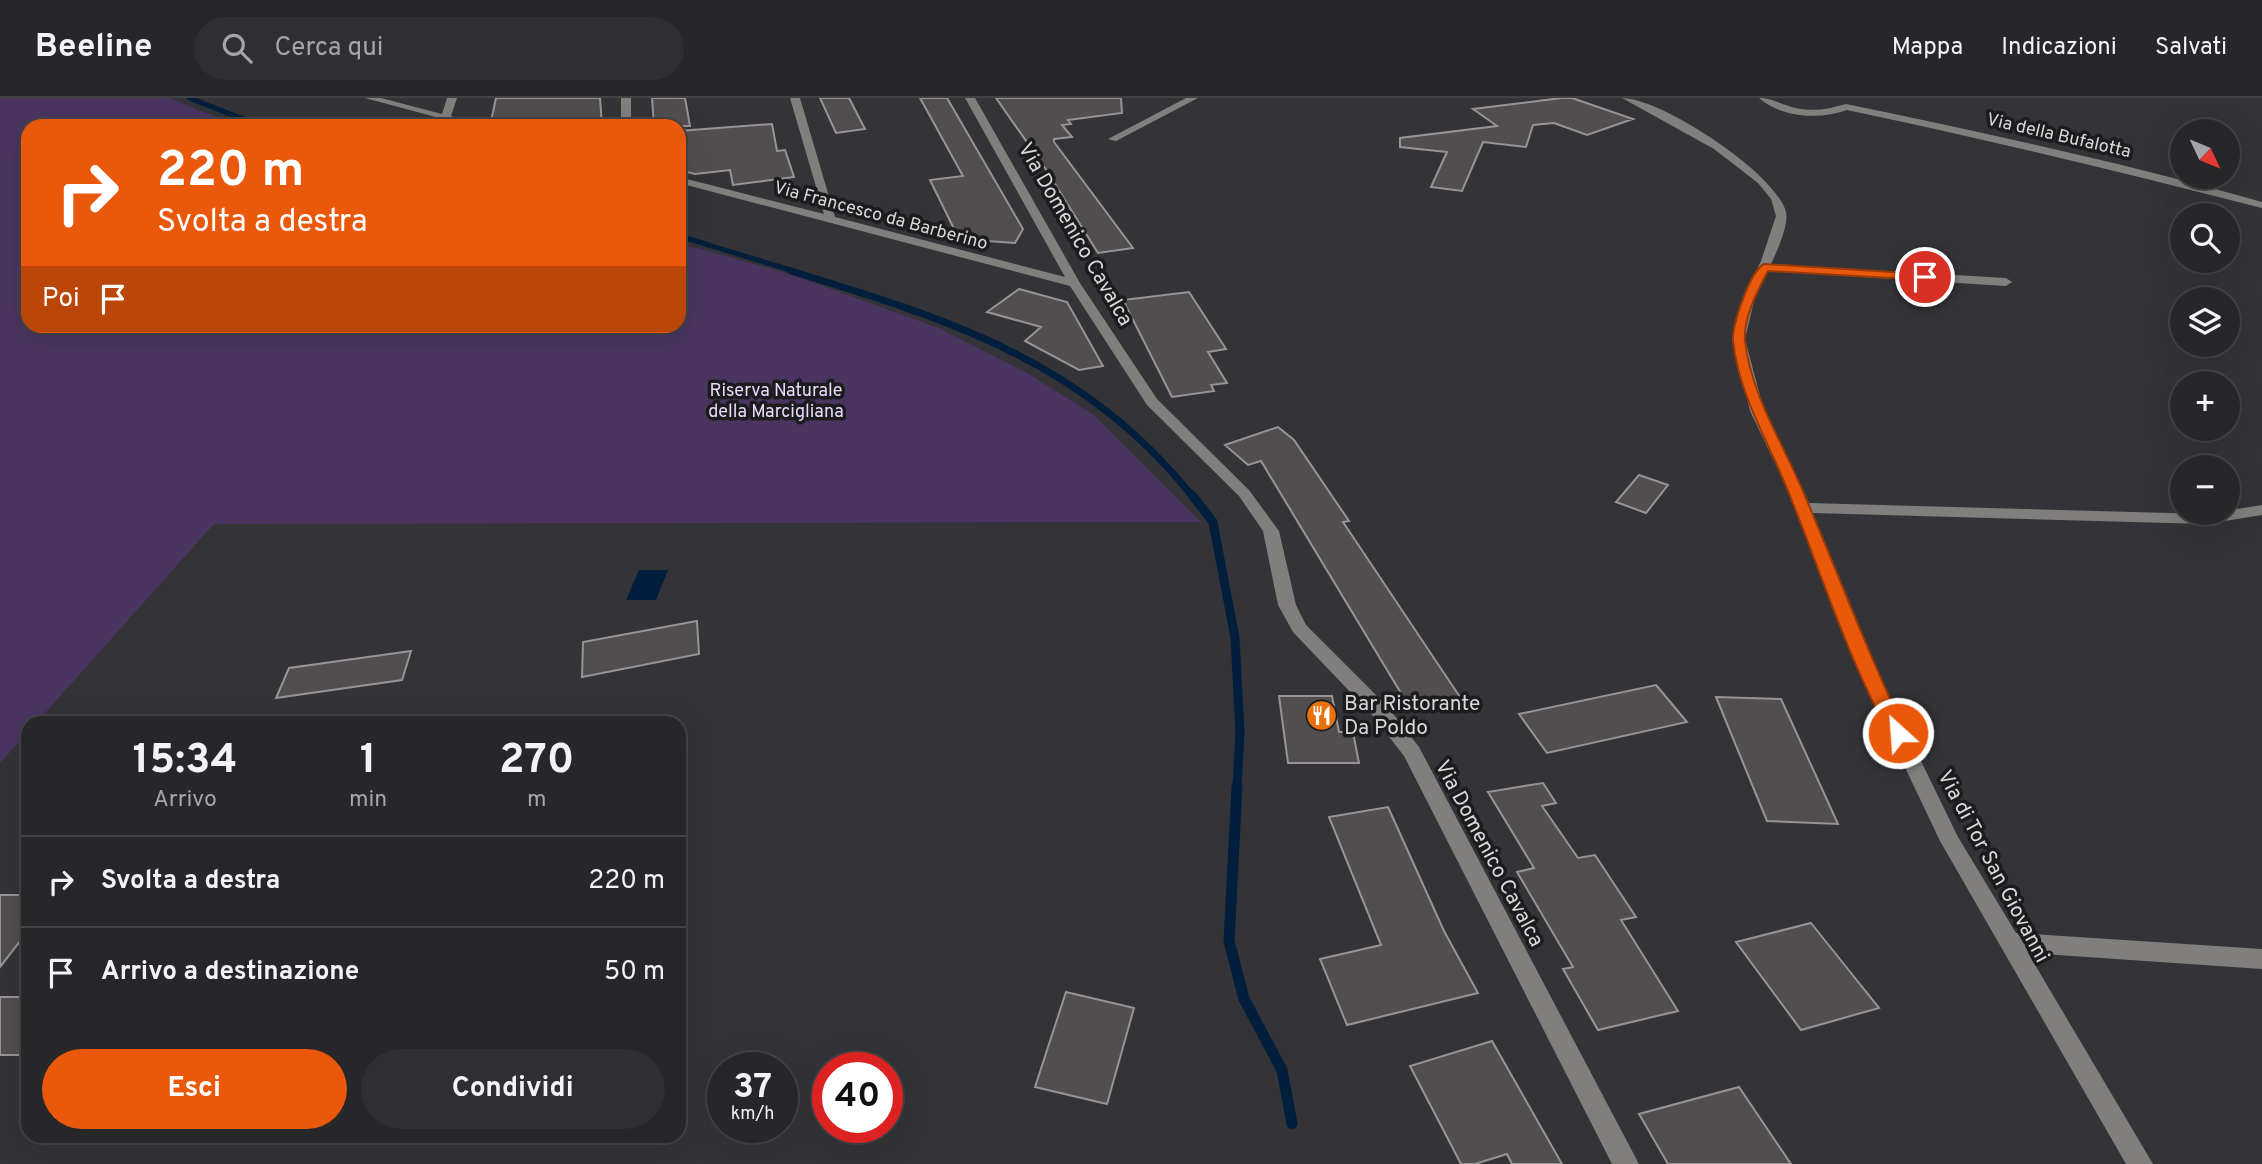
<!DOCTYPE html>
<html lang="it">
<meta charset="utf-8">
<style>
body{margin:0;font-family:Overpass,sans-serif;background:#2f2e31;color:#f1f3f6;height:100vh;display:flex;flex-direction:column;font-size:26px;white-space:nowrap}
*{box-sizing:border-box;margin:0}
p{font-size:23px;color:#a4a5a8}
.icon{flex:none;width:38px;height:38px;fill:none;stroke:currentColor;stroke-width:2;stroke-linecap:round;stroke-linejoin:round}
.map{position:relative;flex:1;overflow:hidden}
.sheet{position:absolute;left:21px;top:618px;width:665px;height:427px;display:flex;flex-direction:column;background:#272629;border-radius:21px;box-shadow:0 7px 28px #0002,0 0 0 2px #434346}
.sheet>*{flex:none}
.top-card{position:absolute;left:21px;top:21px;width:665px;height:214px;border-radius:21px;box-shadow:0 7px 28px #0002,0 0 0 2px #434346;background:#ea580c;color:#fff;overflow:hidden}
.needle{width:46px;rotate:134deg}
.tools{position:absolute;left:2170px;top:21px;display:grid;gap:14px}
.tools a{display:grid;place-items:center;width:70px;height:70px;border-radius:50%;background:#272629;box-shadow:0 7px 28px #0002,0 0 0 2px #434346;font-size:35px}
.speed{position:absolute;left:707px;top:954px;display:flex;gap:14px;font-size:35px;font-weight:700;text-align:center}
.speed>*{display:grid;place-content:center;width:91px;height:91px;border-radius:50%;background:#272629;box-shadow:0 7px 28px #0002,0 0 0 2px #434346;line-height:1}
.speed small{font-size:18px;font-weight:400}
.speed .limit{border:10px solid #d22;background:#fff;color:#111}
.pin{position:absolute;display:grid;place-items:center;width:60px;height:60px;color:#fff;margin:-30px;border:4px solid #fff;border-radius:50%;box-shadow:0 2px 7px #0007}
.me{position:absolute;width:77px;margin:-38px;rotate:334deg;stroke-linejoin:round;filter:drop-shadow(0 0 5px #0008)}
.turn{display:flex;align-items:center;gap:24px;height:147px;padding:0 21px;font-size:32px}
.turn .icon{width:91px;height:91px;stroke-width:2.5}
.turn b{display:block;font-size:49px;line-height:60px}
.then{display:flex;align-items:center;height:66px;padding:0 21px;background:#0003;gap:14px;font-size:26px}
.eta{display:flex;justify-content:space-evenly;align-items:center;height:119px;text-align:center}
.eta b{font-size:42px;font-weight:700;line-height:49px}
.cta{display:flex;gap:14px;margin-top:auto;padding:14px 21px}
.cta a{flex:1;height:80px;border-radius:42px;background:#ea580c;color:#fff;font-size:28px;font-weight:700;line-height:80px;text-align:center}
.cta a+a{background:#2f2e31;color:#f1f3f6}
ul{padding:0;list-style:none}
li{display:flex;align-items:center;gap:21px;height:91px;padding:0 21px;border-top:2px solid #434346}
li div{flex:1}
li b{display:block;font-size:26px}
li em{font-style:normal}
header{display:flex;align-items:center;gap:42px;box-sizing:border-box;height:98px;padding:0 35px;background:#272629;border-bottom:2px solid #434346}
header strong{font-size:33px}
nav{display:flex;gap:38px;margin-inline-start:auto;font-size:24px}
.search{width:490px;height:63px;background:#2f2e31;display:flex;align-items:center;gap:18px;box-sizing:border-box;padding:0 24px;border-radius:38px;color:#a4a5a8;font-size:26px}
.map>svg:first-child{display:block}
.green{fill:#493560}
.water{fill:#011f3c}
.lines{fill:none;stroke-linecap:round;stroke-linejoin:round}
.stream-far3{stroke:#011f3c;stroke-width:5}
.stream-far2{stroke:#011f3c;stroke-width:7}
.stream-far1{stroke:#011f3c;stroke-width:9}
.stream{stroke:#011f3c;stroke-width:11}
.building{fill:#524e50;stroke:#989396;stroke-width:2}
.minor{fill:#817f7e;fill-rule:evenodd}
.route{fill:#ea580c;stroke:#983908;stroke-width:2}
.labels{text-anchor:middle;stroke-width:7;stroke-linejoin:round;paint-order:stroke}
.far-street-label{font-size:18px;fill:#d8d7d9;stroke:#1c1b1d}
.far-park-label{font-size:18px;fill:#e8dafa;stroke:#1c1b1d}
.street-label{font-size:21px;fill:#d8d7d9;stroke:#1c1b1d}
.poi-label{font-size:21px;fill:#d8d7d9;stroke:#1c1b1d;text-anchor:start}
</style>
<header>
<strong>Beeline</strong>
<div class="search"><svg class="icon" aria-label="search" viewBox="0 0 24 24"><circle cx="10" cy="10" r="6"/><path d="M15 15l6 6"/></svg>Cerca qui</div>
<nav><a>Mappa</a><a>Indicazioni</a><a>Salvati</a></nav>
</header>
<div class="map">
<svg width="2262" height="1066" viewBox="0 0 2262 1066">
<rect width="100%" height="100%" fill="#343337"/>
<path class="green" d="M0,0h169l71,28h-212v200h651v-83l113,32 147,53 88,45 67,42 107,107 -987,2 -178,199h-8v9l-28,31z"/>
<path class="water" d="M639,472h29l-12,30h-30z"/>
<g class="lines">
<path class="stream-far3" d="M189,0l72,28
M679,138l118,36"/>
<path class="stream-far2" d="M791,173c160,49 293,90 402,226"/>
<path class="stream-far1" d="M1192,397l21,27 22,116 5,94 -3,56"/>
<path class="stream" d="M1237,688l-8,155 15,58 38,71 10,54"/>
</g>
<path class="building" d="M496,0h104l2,28h-112z
M652,0h33l5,28h-36z
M820,0h29l16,31 -29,4z
M920,0h27l76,131 -8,14 -56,-4 -29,-59 33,-4z
M996,0h125l1,15 -54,7 3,4 -9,1 10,12 -18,2v3l79,106 -35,5 -53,-85z
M1562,0h10l61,21 -46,16 -33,-12 -21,2 -7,22 -43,-5 -21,49 -31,-4 16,-35 -47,-5v-9l97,-12 -24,-17z
M772,26l5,27 8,-1 9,27 -61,8 -3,-15 -35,4 -16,-4v-39z
M1019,191l48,13 36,64 -24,4 -54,-29 16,-14 -54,-15z
M1189,194l37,57 -18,3 19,31 -16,2 3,6 -42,6 -49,-97z
M1278,329l16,13 55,81 -6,1 117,175 -50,11 -149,-247 -13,4 -23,-20z
M1639,377l29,10 -22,28 -30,-11z
M697,523l2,33 -117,23 1,-35z
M411,553l-9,29 -126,18 13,-30z
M1656,587l31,37 -140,31 -28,-39z
M1279,598h53l7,36h14l6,31h-71z
M1716,599l65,2 57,125 -71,-3z
M1543,685l13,20 -14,3 36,52 17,-3 41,62 -15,3 57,91 -80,19 -35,-61 10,-2 -56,-95 17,-4 -46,-76z
M1388,709l56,124 34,62 -131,32 -27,-66 61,-14 -52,-128z
M0,797h28v36l-28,36z
M1811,825l68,85 -78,22 -65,-88z
M1066,894l68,16 -27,96 -72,-17z
M0,899h28v58h-28z
M1492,943l70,123h-50l-5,-10 -32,10h-14l-51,-98z
M1739,989l52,77h-123l-29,-50z"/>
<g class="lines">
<path class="minor" d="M365,0h16l61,16 5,-16h10l-6,18 34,10h-16z
M621,0h10v28h-10z
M790,0h10l35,119 230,60 -100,-179h10l105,185 77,116 92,91 30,41 17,74 10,20 81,81 32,41 220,417h-27l-208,-408 -31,-40 -80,-84 -15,-27 -15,-74 -24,-35 -92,-91 -77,-119 -391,-103v-6l145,37z
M1186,0h12l-82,43 -8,-2z
M1622,0c39,0 154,75 164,114 3,13 -9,39 -15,52l235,14 6,4 -6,4 -238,-15 -13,26 -10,42 19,72 45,92 397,11 56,-9v10l-56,9 -393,-11 68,166 77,158 58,96 246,16v20l-234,-16 125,211h-27l-186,-323 -77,-162 -77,-193 -36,-75 -17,-72 10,-42 18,-36 15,-45 -5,-17 -13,-16 -44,-34z
M1759,0c11,0 17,4 27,7 20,8 40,5 60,-1 140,29 279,59 416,98v6c-138,-35 -276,-69 -415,-98 -27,10 -65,8 -88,-12z"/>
</g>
<path class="route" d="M1764,166l161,10 6,3 -6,3 -157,-9c-10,19 -25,47 -23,70 6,53 36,99 57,148 35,81 65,164 104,244l-8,6 -7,-2c-43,-77 -70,-165 -103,-246 -20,-50 -49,-96 -55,-150 -1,-16 17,-70 31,-77z"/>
<defs>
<symbol id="restaurant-disc" viewBox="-11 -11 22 22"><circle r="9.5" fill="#e8710a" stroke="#1c1b1d"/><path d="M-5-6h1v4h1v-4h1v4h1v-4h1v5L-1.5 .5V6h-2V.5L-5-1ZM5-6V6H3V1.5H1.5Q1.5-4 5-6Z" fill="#fff"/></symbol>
</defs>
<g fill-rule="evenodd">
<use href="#restaurant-disc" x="1304" y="600" width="35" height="35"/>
</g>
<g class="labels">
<g class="far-street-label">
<text transform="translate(2059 37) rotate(13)" y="6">Via della Bufalotta</text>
<text transform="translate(881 117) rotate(15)" y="6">Via Francesco da Barberino</text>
</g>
<g class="far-park-label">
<text x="776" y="298">Riserva Naturale<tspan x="776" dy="21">della Marcigliana</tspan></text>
</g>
<g class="street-label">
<text transform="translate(1076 136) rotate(60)" y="7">Via Domenico Cavalca</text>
<text transform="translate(1490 755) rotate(62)" y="7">Via Domenico Cavalca</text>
<text transform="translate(1994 768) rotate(62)" y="7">Via di Tor San Giovanni</text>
</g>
<g class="poi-label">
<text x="1344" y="612">Bar Ristorante<tspan x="1344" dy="24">Da Poldo</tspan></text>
</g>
</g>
</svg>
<div class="tools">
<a><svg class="needle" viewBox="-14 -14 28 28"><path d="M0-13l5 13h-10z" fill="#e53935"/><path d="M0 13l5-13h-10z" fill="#a4a5a8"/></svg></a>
<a><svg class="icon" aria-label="search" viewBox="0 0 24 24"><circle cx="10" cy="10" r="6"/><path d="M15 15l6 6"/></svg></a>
<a><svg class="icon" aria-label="layers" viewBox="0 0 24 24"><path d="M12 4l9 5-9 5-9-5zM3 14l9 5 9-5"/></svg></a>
<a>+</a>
<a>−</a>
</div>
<div class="speed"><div>37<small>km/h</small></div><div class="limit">40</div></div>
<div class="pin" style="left:1925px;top:179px;background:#d93025"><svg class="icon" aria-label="arrive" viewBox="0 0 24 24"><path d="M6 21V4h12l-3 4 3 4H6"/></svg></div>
<svg class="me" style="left:1898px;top:635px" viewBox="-20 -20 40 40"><circle r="17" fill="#ea580c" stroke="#fff" stroke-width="3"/><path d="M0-11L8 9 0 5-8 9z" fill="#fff"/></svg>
<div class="top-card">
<div class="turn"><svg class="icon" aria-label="right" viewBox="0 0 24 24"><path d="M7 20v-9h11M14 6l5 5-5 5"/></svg><div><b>220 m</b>Svolta a destra</div></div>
<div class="then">Poi<svg class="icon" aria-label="arrive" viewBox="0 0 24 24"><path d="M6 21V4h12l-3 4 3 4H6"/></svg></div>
</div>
<section class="sheet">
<div class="eta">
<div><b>15:34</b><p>Arrivo</p></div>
<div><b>1</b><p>min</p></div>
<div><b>270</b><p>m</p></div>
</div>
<ul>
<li><svg class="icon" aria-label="right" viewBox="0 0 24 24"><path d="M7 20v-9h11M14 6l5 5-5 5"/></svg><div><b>Svolta a destra</b></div><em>220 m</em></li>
<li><svg class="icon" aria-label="arrive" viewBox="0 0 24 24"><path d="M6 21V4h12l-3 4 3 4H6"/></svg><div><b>Arrivo a destinazione</b></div><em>50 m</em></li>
</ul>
<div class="cta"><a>Esci</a><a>Condividi</a></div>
</section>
</div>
